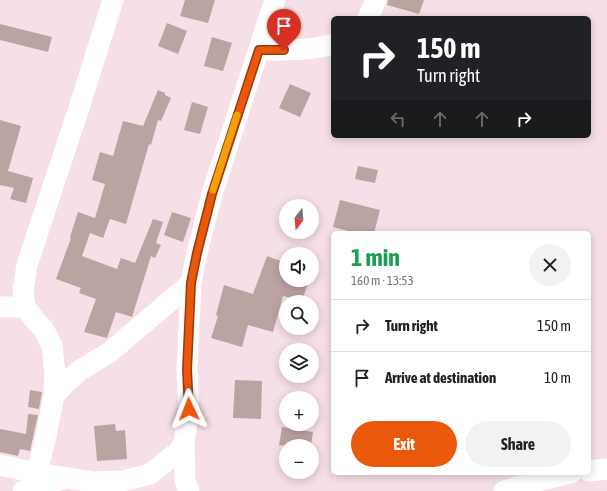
<!DOCTYPE html>
<meta charset="utf-8">
<style>
body{margin:0;font-family:"Asap Condensed",sans-serif;background:#f2f2f2;color:#202124;height:100vh;display:flex;flex-direction:column;font-size:15px;white-space:nowrap}
*{box-sizing:border-box;margin:0}
p{font-size:13px;color:#757577}
.icon{flex:none;width:22px;height:22px;fill:none;stroke:currentColor;stroke-width:2;stroke-linecap:round;stroke-linejoin:round}
.map{position:relative;flex:1;overflow:hidden}
.details{position:absolute;left:331px;top:231px;width:260px;height:244px;display:flex;flex-direction:column;background:#fff;border-radius:6px;box-shadow:0 2px 10px #0003}
.details>*{flex:none}
.banner{position:absolute;left:331px;top:16px;width:260px;height:122px;border-radius:6px;box-shadow:0 2px 10px #0003;background:#202124;color:#fff;overflow:hidden}
.needle{width:26px;rotate:196deg}
.fabs{position:absolute;left:279px;top:199px;display:grid;gap:8px}
.fabs a{display:grid;place-items:center;width:40px;height:40px;border-radius:50%;background:#fff;box-shadow:0 2px 10px #0003;font-size:20px}
.pin{position:absolute;display:grid;place-items:center;width:34px;height:34px;color:#fff;margin:-41px -17px;border-radius:50% 50% 50% 0;rotate:-45deg;box-shadow:0 0 4px #0007}
.pin .icon{rotate:45deg}
.me{position:absolute;width:44px;margin:-22px;rotate:358deg;stroke-linejoin:round;filter:drop-shadow(0 0 3px #0008)}
.turn{display:flex;align-items:center;gap:14px;height:84px;padding:0 20px;font-size:18px}
.turn .icon{width:52px;height:52px;stroke-width:2.5}
.turn b{display:block;font-size:28px;line-height:34px}
.lanes{display:flex;align-items:center;height:38px;padding:0 20px;background:#0003;justify-content:center;gap:20px;direction:ltr}
.lanes .off{opacity:.35}
.round{display:grid;place-items:center;flex:none;width:42px;height:42px;border-radius:21px;background:#f2f2f2}
.summary{display:flex;align-items:center;justify-content:space-between;height:68px;padding:0 20px}
h1{font-size:24px;font-weight:700;line-height:30px;color:#1e9e55}
.cta{display:flex;gap:8px;margin-top:auto;padding:8px 20px}
.cta a{flex:1;height:46px;border-radius:24px;background:#ea580c;color:#fff;font-size:16px;font-weight:700;line-height:46px;text-align:center}
.cta a+a{background:#f2f2f2;color:#202124}
ul{padding:0;list-style:none}
li{display:flex;align-items:center;gap:12px;height:52px;padding:0 20px;border-top:1px solid #e0e0e0}
li div{flex:1}
li b{display:block;font-size:15px}
li em{font-style:normal}
.map>svg:first-child{display:block}
.building{fill:#bba3a2}
.lines{fill:none;stroke-linecap:round;stroke-linejoin:round}
.minor{stroke:#fff;stroke-width:21}
.route-casing{stroke:#983908;stroke-width:10}
.route{stroke:#ea580c;stroke-width:7}
.slow{stroke:#f59e0b;stroke-width:7}
</style>
<div class="map">
<svg width="607" height="491" viewBox="0 0 607 491">
<rect width="100%" height="100%" fill="#f6dfe7"/>
<path class="building" d="M185,0h30l-7,23 -28,-7z
M388,0h36l-5,14 -32,-9z
M167,23l20,8 -9,23 -20,-8z
M0,24l52,13 -4,15 -48,-12z
M212,37l20,6 -9,28 -19,-5z
M290,84l21,9 -11,24 -21,-9z
M158,90l7,3v2l6,3 -10,23 -3,-1 -7,25 -2,-1 -23,80 -16,-5 -7,19 -13,-5 -8,23 35,13 4,-11 14,5 18,-44 10,3 -7,21 5,2 -6,13 -4,-2 -19,61 -16,-5 -9,26 -23,-6 12,-33 -17,-6 2,-5 -25,-9 15,-41 -1,-1 8,-25 17,6 10,-34 -13,-4 8,-28 13,4 10,-35 20,5z
M192,102l16,5 -8,27 -16,-4z
M0,120l21,6 -13,45 25,7 -7,25 -16,-4 4,-11 -14,-3z
M358,166l20,4 -3,13 -20,-4z
M340,200l40,10 -6,23h-18l-23,-6z
M172,212l19,6 -8,24 -19,-7z
M267,256l19,7v17h23l-7,21 -19,-5 -10,36 -25,-7 -6,22 -31,-9 7,-22 -2,-1 8,-30 29,9z
M235,380l27,1 -1,38 -28,-1z
M30,390l12,2 -3,17 -11,-2z
M28,414l10,1 -8,36 -10,-2 -2,7 -18,-4v-23l26,5z
M115,424l1,7 9,-1 2,29 -30,2 -3,-35z
M282,427l31,5 -2,14h-24l-8,-1z"/>
<g class="lines">
<path class="minor" d="M368,18l8,-18
M259,50c25,0 50,1 74,-6
M0,307h25
M54,395l12,-12 13,-12 31,-19 81,-69
M184,442l1,38 4,11
M0,465l37,8 57,9 29,-1 27,-7 29,-23 5,-9 5,-33 -2,-39 4,-87 6,-30 15,-59 28,-87 35,-107
M589,471l18,-2
M37,473l9,-37 8,-41 1,-22 -3,-27 -8,-16 -9,-10 -10,-13 -2,-16 4,-26 52,-157 34,-108
M23,491l39,-12
M504,491l33,-10 34,-8"/>
</g>
<g class="lines">
<defs>
<path id="route" d="M189,409l-2,-39 4,-87 6,-30 15,-59 47,-144h25"/>
</defs>
<use href="#route" class="route-casing"/>
<use href="#route" class="route"/>
<path class="slow" d="M213,190l24,-75"/>
</g>
</svg>
<div class="fabs">
<a><svg class="needle" viewBox="-14 -14 28 28"><path d="M0-13l5 13h-10z" fill="#e53935"/><path d="M0 13l5-13h-10z" fill="#757577"/></svg></a>
<a><svg class="icon" aria-label="sound" viewBox="0 0 24 24"><path d="M4 9h4l5-4v14l-5-4H4zM17 9q2 3 0 6"/></svg></a>
<a><svg class="icon" aria-label="search" viewBox="0 0 24 24"><circle cx="10" cy="10" r="6"/><path d="M15 15l6 6"/></svg></a>
<a><svg class="icon" aria-label="layers" viewBox="0 0 24 24"><path d="M12 4l9 5-9 5-9-5zM3 14l9 5 9-5"/></svg></a>
<a>+</a>
<a>−</a>
</div>
<div class="pin" style="left:284px;top:50px;background:#d93025"><svg class="icon" aria-label="arrive" viewBox="0 0 24 24"><path d="M6 21V4h12l-3 4 3 4H6"/></svg></div>
<svg class="me" style="left:189px;top:409px" viewBox="-20 -20 40 40"><path d="M0-17L14 15 0 8-14 15z" fill="#ea580c" stroke="#fff" stroke-width="4"/></svg>
<div class="banner">
<div class="turn"><svg class="icon" aria-label="right" viewBox="0 0 24 24"><path d="M7 20v-9h11M14 6l5 5-5 5"/></svg><div><b>150 m</b>Turn right</div></div>
<div class="lanes"><svg class="icon off" aria-label="left" viewBox="0 0 24 24"><path d="M17 20v-9H6M10 6l-5 5 5 5"/></svg><svg class="icon off" aria-label="ahead" viewBox="0 0 24 24"><path d="M12 20V5M6 11l6-6 6 6"/></svg><svg class="icon off" aria-label="ahead" viewBox="0 0 24 24"><path d="M12 20V5M6 11l6-6 6 6"/></svg><svg class="icon" aria-label="right" viewBox="0 0 24 24"><path d="M7 20v-9h11M14 6l5 5-5 5"/></svg></div>
</div>
<section class="details">
<div class="summary"><div><h1>1 min</h1><p>160 m · 13:53</p></div><a class="round"><svg class="icon" aria-label="close" viewBox="0 0 24 24"><path d="M6 6l12 12M18 6L6 18"/></svg></a></div>
<ul>
<li><svg class="icon" aria-label="right" viewBox="0 0 24 24"><path d="M7 20v-9h11M14 6l5 5-5 5"/></svg><div><b>Turn right</b></div><em>150 m</em></li>
<li><svg class="icon" aria-label="arrive" viewBox="0 0 24 24"><path d="M6 21V4h12l-3 4 3 4H6"/></svg><div><b>Arrive at destination</b></div><em>10 m</em></li>
</ul>
<div class="cta"><a>Exit</a><a>Share</a></div>
</section>
</div>
